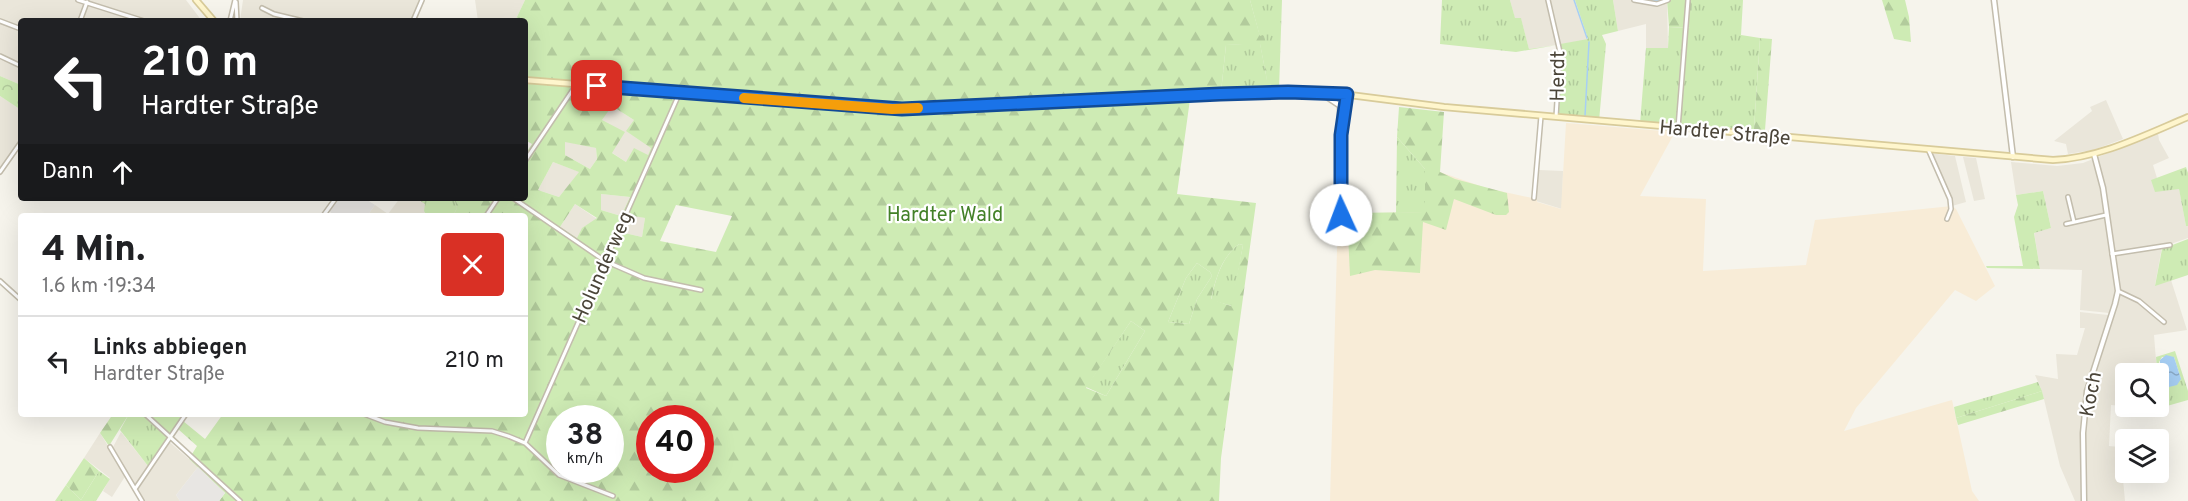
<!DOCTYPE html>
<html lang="de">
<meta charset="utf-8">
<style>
body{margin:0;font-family:Overpass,sans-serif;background:#f6f6f6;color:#202124;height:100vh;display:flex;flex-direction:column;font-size:22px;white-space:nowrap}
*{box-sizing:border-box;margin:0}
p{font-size:20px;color:#757577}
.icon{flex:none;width:33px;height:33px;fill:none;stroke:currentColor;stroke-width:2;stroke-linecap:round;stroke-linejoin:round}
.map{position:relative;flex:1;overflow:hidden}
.drawer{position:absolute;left:18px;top:213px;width:510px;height:204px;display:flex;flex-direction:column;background:#fff;border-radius:6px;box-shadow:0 6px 24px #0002}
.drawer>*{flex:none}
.guide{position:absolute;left:18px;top:18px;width:510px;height:183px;border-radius:6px;box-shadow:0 6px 24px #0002;background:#202124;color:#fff;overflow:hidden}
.buttons{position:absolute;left:2115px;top:363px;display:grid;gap:12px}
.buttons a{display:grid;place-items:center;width:54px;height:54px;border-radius:6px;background:#fff;box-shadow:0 6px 24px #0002;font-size:30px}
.speed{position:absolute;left:546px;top:405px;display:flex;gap:12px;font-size:30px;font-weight:700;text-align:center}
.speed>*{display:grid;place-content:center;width:78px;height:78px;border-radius:50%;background:#fff;box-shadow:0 6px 24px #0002;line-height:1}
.speed small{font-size:15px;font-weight:400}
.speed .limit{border:9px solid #d22;background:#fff;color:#111}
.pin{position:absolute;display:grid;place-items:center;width:51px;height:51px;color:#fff;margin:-26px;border-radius:12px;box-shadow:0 3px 9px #0006}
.me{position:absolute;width:66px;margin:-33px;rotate:358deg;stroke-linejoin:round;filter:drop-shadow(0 0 4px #0008)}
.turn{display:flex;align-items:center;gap:21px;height:126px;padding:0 24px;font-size:27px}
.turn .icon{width:78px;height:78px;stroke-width:2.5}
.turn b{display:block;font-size:42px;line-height:51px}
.then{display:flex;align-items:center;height:57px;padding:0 24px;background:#0003;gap:12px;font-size:22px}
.round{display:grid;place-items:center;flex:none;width:63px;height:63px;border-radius:6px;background:#f6f6f6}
.overview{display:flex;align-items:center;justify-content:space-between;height:102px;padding:0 24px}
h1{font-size:36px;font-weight:800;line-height:45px}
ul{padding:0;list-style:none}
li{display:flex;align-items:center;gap:18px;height:90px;padding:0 24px;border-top:2px solid #e0e0e0}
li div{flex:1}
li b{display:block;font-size:22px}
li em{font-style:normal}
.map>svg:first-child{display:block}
.residential{fill:#eae6da}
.commercial{fill:#f8ecd7}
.grass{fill:url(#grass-tufts);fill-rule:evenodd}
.forest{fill:url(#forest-firs);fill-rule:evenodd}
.park{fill:url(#park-crowns)}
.parking{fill:#e8e6e3}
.water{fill:url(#water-ripples)}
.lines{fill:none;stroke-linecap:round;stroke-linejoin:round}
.stream{stroke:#a7cff4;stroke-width:1.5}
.minor-casing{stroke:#c3bdad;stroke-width:6}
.tertiary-casing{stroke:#c3bdad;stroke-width:7}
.secondary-casing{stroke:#d8cb9a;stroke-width:8}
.minor{stroke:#fff;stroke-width:3}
.tertiary{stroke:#fff;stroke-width:4}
.secondary{stroke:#fff6cd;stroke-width:4.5}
.route-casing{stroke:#114b97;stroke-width:15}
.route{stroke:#1a73e8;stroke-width:10}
.slow{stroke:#f59e0b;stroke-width:10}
.labels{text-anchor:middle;stroke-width:4.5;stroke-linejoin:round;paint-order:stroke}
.street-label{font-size:20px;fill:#4b4539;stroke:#fff}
.park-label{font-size:20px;fill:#438128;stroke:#fff}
</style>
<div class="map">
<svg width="2188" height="501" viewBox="0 0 2188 501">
<defs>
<pattern id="grass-tufts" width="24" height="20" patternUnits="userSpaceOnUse" patternTransform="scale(1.5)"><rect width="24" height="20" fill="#ceebb4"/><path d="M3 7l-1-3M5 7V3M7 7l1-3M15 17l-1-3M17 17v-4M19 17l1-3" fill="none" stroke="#b2cb9c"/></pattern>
<pattern id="forest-firs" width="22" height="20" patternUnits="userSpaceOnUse" patternTransform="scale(1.5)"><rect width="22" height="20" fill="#ceebb4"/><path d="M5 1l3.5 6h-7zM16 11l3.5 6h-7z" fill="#b2cb9c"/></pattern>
<pattern id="park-crowns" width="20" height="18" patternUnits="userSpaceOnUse" patternTransform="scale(1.5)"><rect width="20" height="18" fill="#ceebb4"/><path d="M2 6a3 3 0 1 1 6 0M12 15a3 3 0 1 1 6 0" fill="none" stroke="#b2cb9c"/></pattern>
<pattern id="water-ripples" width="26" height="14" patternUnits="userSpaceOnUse" patternTransform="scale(1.5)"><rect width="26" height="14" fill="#a7cff4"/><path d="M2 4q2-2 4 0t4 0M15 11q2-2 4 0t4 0" fill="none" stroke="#8aaac7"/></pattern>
</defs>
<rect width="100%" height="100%" fill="#f6f4ec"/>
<path class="residential" d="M0,0h186l16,21h-181v64l-21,-9z
M243,0h178l-10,21h-171z
M475,0h50l-10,21h-37z
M1510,0h65l13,40 -59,9 -8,-30h-6z
M1613,0h54l1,48h-22v-24l-28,7z
M0,96l21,14v30l-21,30z
M2106,100l17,39 -30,11 -25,4 -2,-10 -12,-3 38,-30 -2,-4z
M612,106l22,14 17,28 -3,7 -22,7 -15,-10 -9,-33z
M671,117l20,3 -3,17 -24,-5z
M2158,133l1,7 10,18 -16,7 4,13 22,10 7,38h2v12l-26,9 -7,38 16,-5 16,50 -33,5 3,38 -31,1 -2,32 -13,-1 -2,41 11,1 5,54h-50l-15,-35 -18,-75 -7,-16 23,4 -2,-25 21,1 8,-27h-5v-16l28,3 1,-2 -29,-3 2,-40 -42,-1 -6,-37 17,-4 -8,-37 -27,4 -5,-33 46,4 26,-3z
M565,141l31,7 1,11 -7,10 -25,-14z
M1929,153l26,3 11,46 -14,4z
M1963,157l13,1 9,41 -11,2z
M553,162l27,10 -21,25 -21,-7z
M1539,170l24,1 -1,38 -26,-8z
M601,194l29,3 -9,19 -20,-6z
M400,198l10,2 54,-2 19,18h-116l8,-11 13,9z
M575,204l22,15 -20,19 -17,-11z
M628,214l17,4 -3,19 -22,-5z
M121,432l27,34 18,-27 32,28 -22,28 4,6h-36l-31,-54z
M100,433l26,42 -14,22 -9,-6 7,-13 -26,-20z"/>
<path class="commercial" d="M1566,123l109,9 -35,64 66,3 -3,72 103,-6 9,-45 137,-14 4,3 39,77 -19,15 -21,-11 -99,118 -12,23 108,-31 20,91 7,10h-649l8,-287 87,-2 15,-40 46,16 51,11v3l24,7z"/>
<path class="grass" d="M1250,0h32l-3,90 -58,2 5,-47 34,-2 7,37 -4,-44 -3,1z
M1442,0h68l5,18h6l8,31 28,-4 -41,7 -76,-8z
M1575,0h38l5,31 -16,4 4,9 -7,77 -43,-4 5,-66 -1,-7 28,-5z
M1692,0h51l-2,35 19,3 -6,91 -114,-5 6,-76h22l1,-21 21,1z
M1397,137l28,32v43l-29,1z
M2186,167l2,6v53h-2l-7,-37 -24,3 -4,-12z
M2043,191l8,37 -17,5 6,36 -53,-1 -1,-2h37l-9,-49 4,-12 -2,-10z
M416,198h38l3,10 -4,8h-26l-3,-5 1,-7z
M2188,239v36l-33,11 7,-37z
M1239,244l4,1 -11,61 -21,-6c5,-22 10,-42 28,-56z
M1197,263l13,9 2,4 -15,23 -8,25 -21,-2 18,-44z
M1131,321l14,10 -39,65 -20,-9z
M2175,351l13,40v9l-28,8 -4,-51zM2162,357h12l7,22 -21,1 -1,-18z
M2038,382l4,9 -86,27 -2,-11z
M129,414h14l25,23 -20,29 -28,-36z
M148,414l5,1 32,-1 -11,16 -5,3z
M99,471l11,8 -14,22h-41l11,-16 15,15z"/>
<path class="forest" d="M525,0h725l10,36 3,-1 7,21v23l-3,1 -7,-36 -34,1 -5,47h-30l-14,102 79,9 -35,255 -2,43h-1000l6,-8 -36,-34 8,-13 -19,-17 5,-8 22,18 18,-25h302v-198h-72l4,-8 -3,-10h71v-44l7,-10 -7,-4v-119h-10zM612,106l22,14 -8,11 25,17 -3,7 -14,-7 -8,14 -14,-9 13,-21 -23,-12zM565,142l31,6 1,11 -7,10 -25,-14zM553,162l26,10 -20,25 -21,-7zM601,194l29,3 -9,19 -20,-6zM575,204l22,14 -15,10 -5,10 -17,-11zM676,205l56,11 -16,36 -56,-11zM628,215l17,3 -3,19 -22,-5zM1239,244l4,1 -12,61 -20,-7c5,-21 10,-41 28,-55zM1197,263l13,9 2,4 -15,23 -8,25 -21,-2 18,-44zM1131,321l14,10 -39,65 -20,-8zM560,418h50v52h-50zM650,418h50v52h-50z
M1667,0h25l-1,28 -22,-1z
M1882,0h23l4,17 2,25 -17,-3z
M1760,38l12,1 -7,91 -11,-1z
M1399,107l45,5 -4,60 15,7 52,14 2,19 -3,3h-10l-42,-16 -8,31 -23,-8 -3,51 -45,-3 -25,6 -3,-63 78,-1v-43l-28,-32z
M2042,391l2,8 -86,26 -2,-7z
M113,414h16l-20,32 -9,-13z
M84,458l15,13 -18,29 -15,-15z"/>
<path class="park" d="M0,76l21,9v25l-21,-14z"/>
<path class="parking" d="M337,198h27l11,7 -8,11h-32l-6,-5z
M198,467l27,26 -6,8h-39l-4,-6z"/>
<path class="water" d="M2166,355l8,2 7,22 -4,6 -8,2 -6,-1 -3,-6v-20z"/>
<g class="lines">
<path class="stream" d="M1574,0l13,38
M1645,0h18
M1585,116l4,-74"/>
<defs>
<path id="minor" d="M78,0l66,21
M1548,0l12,52 -4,65
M1634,0l23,4 11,-4
M236,2l1,19
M262,8l12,6 29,7
M0,21l21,8
M80,21l7,-19
M230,21l5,-21
M413,21l9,-21
M0,56l21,10
M1678,128l10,-128
M1928,149l22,50 1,10 -4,10
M525,161l51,-76
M0,172l21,-30
M2068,197l6,25
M513,198l92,63 39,17 57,12
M1534,198l7,-82
M323,216l13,-18
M486,216l12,-18
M2066,224l40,-9
M2112,254l58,-9
M0,281l21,19
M2118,291l21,10 25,21
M145,414l95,87
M364,414l21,8 33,6 74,3 16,5 17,7 34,32 54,21
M525,443l155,-351
M110,447l32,54
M135,489l51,-75"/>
<path id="tertiary" d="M1994,0l19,157
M1340,94l1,121
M1324,95l15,10
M1342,128l5,-34
M2084,501l-1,-68 4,-42 28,-87 3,-13 -15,-103 -9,-34"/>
<path id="secondary" d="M196,0l18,21
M525,80l367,29 328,-15h122l102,13 609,53c47,-2 92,-25 135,-43"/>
</defs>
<use href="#minor" class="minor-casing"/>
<use href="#tertiary" class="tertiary-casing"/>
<use href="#secondary" class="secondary-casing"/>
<use href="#minor" class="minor"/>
<use href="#tertiary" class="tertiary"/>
<use href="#secondary" class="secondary"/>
</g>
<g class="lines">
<defs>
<path id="route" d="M597,86l305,23 318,-15 68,-2 59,2 -6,41v80"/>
</defs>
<use href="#route" class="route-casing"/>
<use href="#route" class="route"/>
<path class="slow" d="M744,98l148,11 26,-1"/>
</g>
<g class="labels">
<g class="street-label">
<text transform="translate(1557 76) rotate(-89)" y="7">Herdt</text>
<text transform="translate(1725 132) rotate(5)" y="7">Hardter Straße</text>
<text transform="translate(602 267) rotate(-66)" y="7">Holunderweg</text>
<text transform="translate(2090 394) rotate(-79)" y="7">Koch</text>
</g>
<g class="park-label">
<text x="945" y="221">Hardter Wald</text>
</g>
</g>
</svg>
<div class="buttons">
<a><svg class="icon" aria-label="search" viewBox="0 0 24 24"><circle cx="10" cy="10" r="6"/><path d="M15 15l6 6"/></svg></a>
<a><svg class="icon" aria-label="layers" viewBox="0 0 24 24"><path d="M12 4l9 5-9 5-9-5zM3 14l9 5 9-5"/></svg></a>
</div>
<div class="speed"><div>38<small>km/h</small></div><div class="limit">40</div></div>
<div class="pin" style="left:597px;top:86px;background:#d93025"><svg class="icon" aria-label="arrive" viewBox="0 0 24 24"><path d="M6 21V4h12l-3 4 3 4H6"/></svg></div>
<svg class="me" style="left:1341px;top:215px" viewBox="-20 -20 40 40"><circle r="19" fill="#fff"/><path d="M0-13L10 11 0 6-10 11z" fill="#1a73e8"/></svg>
<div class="guide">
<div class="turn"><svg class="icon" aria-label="left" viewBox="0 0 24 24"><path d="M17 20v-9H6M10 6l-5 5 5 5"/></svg><div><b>210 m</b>Hardter Straße</div></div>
<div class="then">Dann<svg class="icon" aria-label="ahead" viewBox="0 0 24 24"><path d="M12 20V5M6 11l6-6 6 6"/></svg></div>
</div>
<section class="drawer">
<div class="overview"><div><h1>4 Min.</h1><p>1.6 km · 19:34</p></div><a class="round" style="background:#d93025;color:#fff"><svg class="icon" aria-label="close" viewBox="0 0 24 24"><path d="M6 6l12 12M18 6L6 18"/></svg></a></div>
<ul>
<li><svg class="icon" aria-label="left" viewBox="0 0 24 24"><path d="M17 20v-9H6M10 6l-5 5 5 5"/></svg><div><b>Links abbiegen</b><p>Hardter Straße</p></div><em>210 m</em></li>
</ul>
</section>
</div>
